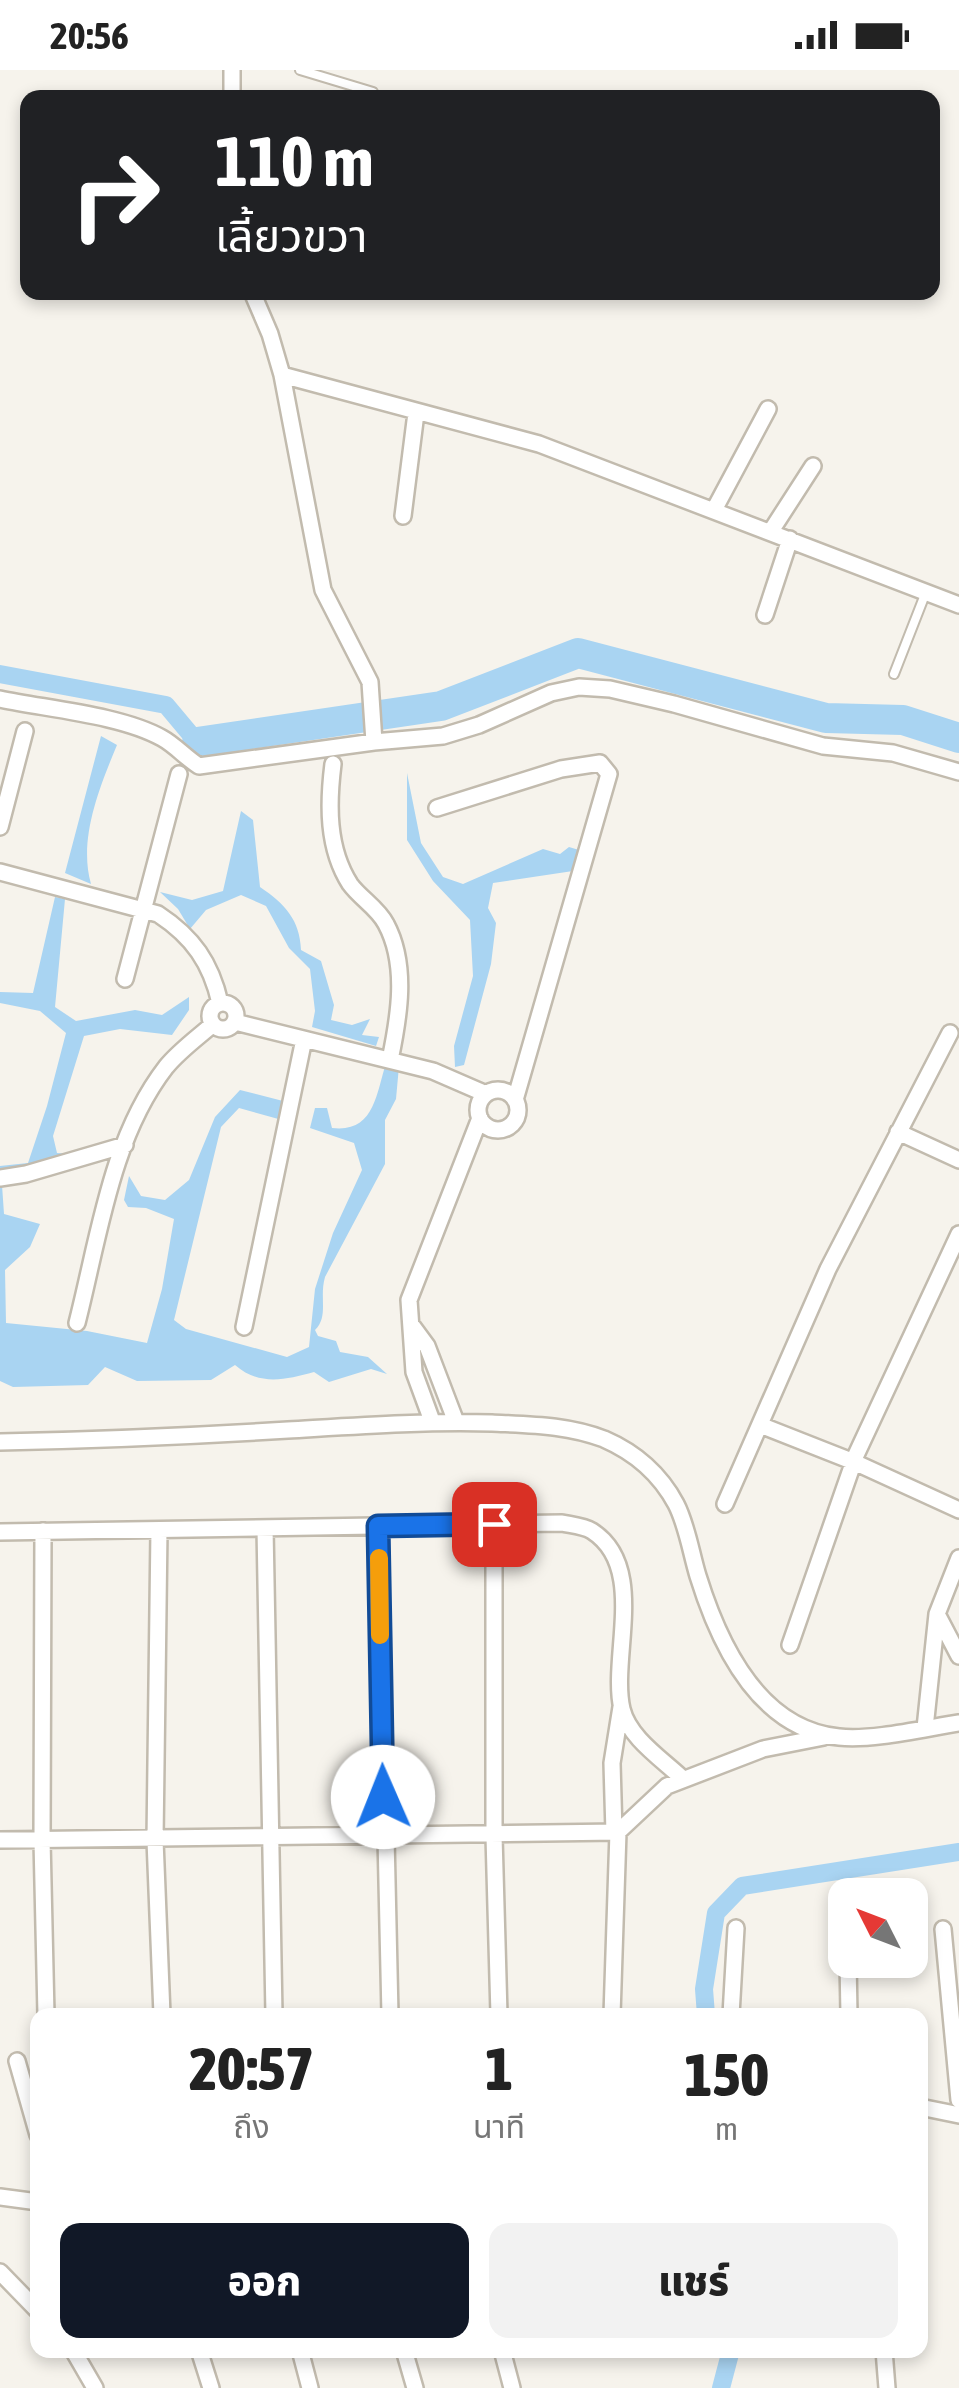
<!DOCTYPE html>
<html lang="th">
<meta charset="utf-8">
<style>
body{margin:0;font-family:"Asap Condensed","Noto Sans Thai",sans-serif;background:#f2f2f2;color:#222;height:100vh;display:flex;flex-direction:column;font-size:38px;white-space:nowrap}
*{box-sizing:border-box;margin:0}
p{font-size:32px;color:#767676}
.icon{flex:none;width:55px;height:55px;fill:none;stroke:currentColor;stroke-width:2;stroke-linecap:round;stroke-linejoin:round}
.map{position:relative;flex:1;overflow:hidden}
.details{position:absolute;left:30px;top:1938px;width:898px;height:350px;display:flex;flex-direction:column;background:#fff;border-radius:20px;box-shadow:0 5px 15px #0003}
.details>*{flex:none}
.top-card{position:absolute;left:20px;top:20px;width:920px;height:210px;border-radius:20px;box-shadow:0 5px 15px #0003;background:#202124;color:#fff;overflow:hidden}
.needle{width:65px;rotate:312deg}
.tools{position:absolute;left:828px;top:1808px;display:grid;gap:20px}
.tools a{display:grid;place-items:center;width:100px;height:100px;border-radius:20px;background:#fff;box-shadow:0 5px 15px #0003;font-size:50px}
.pin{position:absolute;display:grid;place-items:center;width:85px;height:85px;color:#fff;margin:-42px;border-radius:20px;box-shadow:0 5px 15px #0006}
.me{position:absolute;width:110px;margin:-55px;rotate:359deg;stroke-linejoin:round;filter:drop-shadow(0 0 8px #0008)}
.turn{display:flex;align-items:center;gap:35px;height:210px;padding:0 30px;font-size:45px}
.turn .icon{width:130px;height:130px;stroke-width:2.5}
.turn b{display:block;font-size:70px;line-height:85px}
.eta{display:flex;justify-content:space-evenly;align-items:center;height:170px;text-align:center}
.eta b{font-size:60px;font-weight:800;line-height:70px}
.cta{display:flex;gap:20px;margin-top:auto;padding:20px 30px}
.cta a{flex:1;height:115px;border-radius:20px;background:#111827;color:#fff;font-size:40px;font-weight:800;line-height:115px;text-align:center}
.cta a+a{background:#f2f2f2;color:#222}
.status{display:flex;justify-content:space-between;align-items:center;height:70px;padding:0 50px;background:#fff;direction:ltr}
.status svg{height:28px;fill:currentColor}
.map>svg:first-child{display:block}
.water{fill:#a9d4f2}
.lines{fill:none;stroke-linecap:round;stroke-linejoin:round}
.canal{stroke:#a9d4f2;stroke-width:18}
.river{stroke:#a9d4f2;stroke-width:30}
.service-casing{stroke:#c2bbae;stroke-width:12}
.minor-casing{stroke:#c2bbae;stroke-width:20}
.service{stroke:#fff;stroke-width:8}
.minor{stroke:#fff;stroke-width:15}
.route-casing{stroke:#114b97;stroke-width:25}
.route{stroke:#1a73e8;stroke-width:18}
.slow{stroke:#f59e0b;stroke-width:18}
</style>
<div class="status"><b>20:56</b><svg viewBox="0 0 49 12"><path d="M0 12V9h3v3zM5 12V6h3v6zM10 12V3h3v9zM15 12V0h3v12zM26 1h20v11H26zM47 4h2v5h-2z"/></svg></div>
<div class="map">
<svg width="959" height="2318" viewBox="0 0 959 2318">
<rect width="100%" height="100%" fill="#f6f3ec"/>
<path class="water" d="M101,666l16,9c-17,41 -39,94 -26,139l-26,-11z
M407,703l14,70 22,34 20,7 80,-35 17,5 9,-7 10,3 -6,21 -80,12 -5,25 8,15 -5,41 -27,101 -9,2 -1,-21 19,-70 -3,-56 -37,-39 -26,-41z
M241,741l12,9 7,67c25,17 40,33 41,63l20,11 13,44 -3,15 21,5 18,-6 -8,16 17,2 -3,9 -64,-19 3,-16 -5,-42 -21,-21 -23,-42 -25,-11 -35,15 -16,19 -12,-20 -18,-17 32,8 31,-9z
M55,827l10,2 -10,108 21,14 59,-11 27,5 27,-18v13l-17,25 -52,-6 -36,7 -31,100 4,17 31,2 -81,21 -5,9 2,29 36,10 -10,23 -25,23 1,53 81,8 60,12 15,-54 12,-70 -28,-11 -18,-1 -4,-7 5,-24 12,20 24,4 24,-20 26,-63 25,-27 43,11 -1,19 -43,-12 -18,19 -47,193 12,9 101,28 22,-10 6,-58 18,-56 29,-63 -8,-27 -44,-15 5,-20h12l5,20c42,5 44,-33 54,-65l13,3 -3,33 -11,21v44l-60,113c-6,21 4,39 -10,53l3,6 18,5 4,11 28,5 19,17 -16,-5 -42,13 -15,-10c-29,8 -55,14 -79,-7l-24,15 -74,1 -32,-14 -17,18 -75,2 -13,-6v-215l28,-3 19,-57 19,-73 -26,-22 -40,-8v-11l33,1z"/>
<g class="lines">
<path class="canal" d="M0,604l166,31 31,37
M706,1945l-2,-26 12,-76 26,-27 217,-34
M721,2318l10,-38"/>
<path class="river" d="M197,672l244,-36 137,-53 248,65 77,2 56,18"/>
<defs>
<path id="service" d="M300,0l73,22
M894,604l32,-82"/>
<path id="minor" d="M232,28v-28
M252,222l18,42 12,41 41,215 47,92 4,60
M282,305l257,69 420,161
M714,440l54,-101
M403,446l13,-103
M771,461l42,-65
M765,545l25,-76
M0,629c47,10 121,16 162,39 13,7 24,20 37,28l175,-24 69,-6 36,-11 72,-32 28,-6 31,2 64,15 149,42 70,7 66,19
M333,694c-5,40 -6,84 17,120 10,14 28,24 36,40 22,41 13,93 4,136
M437,738l124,-39 39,-6 9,11 -94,326
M0,757l25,-96
M0,802l158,42c35,23 53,49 62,89
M125,909l54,-205
M210 946a13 13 0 1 1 26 0a13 13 0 1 1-26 0Z
M235,952l198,49 53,23
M478 1040a20 20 0 1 1 40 0a20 20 0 1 1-40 0Z
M898,1062l61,28
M0,1108l26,-4 99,-29
M77,1253c22,-86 34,-185 89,-256 13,-16 31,-29 46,-42
M244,1257l60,-288
M413,1257l14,19 29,76
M432,1351l-18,-49 -5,-72 71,-182
M760,1355l94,37 105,48
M0,1372c96,-2 192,-6 288,-12 68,-4 136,-9 204,-7 40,2 75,2 112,16 30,13 56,35 72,65 11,21 15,49 22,72 21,68 61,153 141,161 32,4 87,-9 120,-14
M725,1434l103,-235 122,-236
M494,1454v312l5,179
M379,1456l11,489
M265,1458l9,487
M159,1460l-4,310 7,175
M43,1461l-1,309 4,175
M0,1462l562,-9c9,2 22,3 30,8 56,36 18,126 30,178 7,29 40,50 61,70
M937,1544l22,42
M790,1575l66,-190 103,-221
M925,1658l12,-114 22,-56
M614,1763l-2,-70 9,-56
M0,1770l618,-8 49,-46 96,-37 61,-12
M943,1859l16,171
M848,1890l1,55
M612,1945l6,-183
M731,1945l5,-87
M17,1991l21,74
M920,2037l39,8
M0,2127l38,5
M0,2202l38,39
M73,2280l22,38
M199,2280l12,38
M300,2280l10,38
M404,2280l11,38
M502,2280l10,38
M884,2280l3,38"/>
</defs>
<use href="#service" class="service-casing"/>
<use href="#minor" class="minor-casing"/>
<use href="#service" class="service"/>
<use href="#minor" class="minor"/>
</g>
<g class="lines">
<defs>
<path id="route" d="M383,1727l-5,-271 116,-2"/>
</defs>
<use href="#route" class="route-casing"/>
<use href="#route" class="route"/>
<path class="slow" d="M379,1488l1,77"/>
</g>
</svg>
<div class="tools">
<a><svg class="needle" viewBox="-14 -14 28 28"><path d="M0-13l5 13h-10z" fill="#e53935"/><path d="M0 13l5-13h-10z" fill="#767676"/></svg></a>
</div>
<div class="pin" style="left:494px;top:1454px;background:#d93025"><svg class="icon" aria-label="arrive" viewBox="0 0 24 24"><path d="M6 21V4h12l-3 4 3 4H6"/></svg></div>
<svg class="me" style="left:383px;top:1727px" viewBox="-20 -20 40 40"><circle r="19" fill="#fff"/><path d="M0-13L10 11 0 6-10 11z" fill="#1a73e8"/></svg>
<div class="top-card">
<div class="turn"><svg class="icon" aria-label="right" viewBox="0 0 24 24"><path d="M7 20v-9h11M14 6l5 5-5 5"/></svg><div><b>110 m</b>เลี้ยวขวา</div></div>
</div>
<section class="details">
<div class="eta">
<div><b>20:57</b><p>ถึง</p></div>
<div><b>1</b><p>นาที</p></div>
<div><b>150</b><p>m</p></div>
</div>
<div class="cta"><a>ออก</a><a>แชร์</a></div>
</section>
</div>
